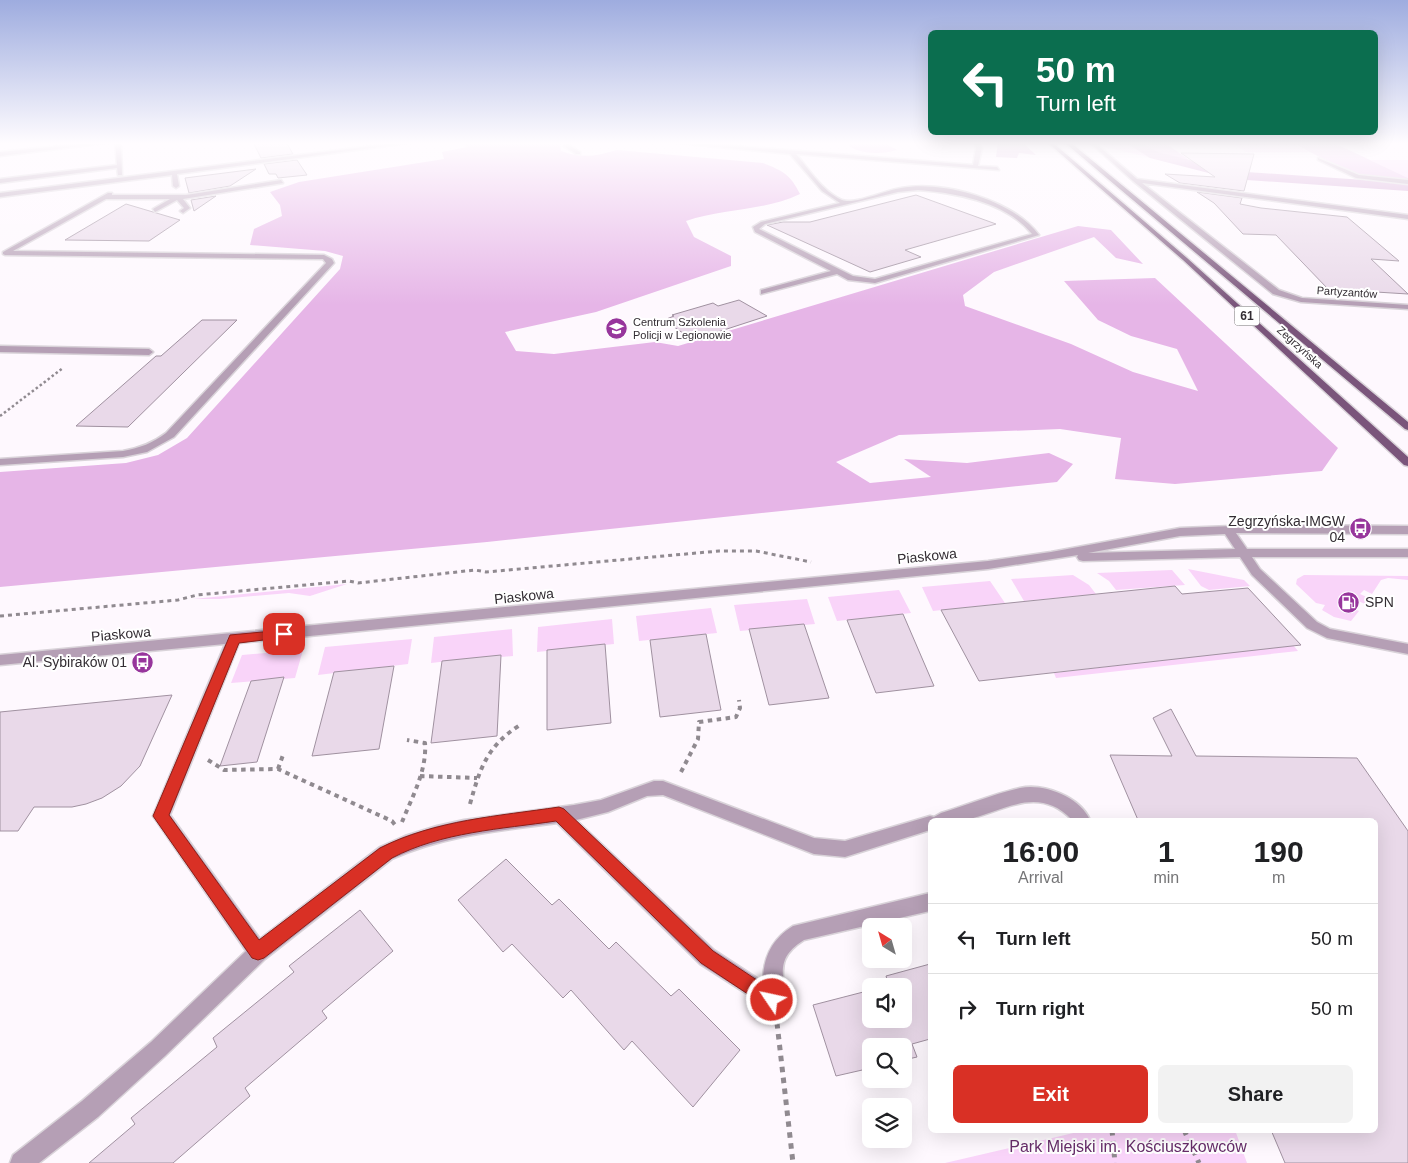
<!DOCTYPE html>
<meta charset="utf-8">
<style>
body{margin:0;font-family:Helvetica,sans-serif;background:#f2f2f2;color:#202124;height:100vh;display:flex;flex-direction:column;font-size:19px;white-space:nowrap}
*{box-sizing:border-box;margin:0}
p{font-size:16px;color:#757577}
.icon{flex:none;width:28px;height:28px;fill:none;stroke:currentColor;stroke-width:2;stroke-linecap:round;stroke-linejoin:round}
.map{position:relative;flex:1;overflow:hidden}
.side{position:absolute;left:928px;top:818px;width:450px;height:315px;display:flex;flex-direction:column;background:#fff;border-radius:8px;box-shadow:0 5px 20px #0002}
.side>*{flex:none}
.banner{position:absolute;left:928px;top:30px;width:450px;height:105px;border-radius:8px;box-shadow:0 5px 20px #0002;background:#0b6e4f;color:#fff;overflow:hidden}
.needle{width:32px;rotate:323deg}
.controls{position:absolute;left:862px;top:918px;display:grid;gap:10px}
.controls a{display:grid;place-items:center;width:50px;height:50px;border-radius:8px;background:#fff;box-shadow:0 5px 20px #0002;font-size:25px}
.pin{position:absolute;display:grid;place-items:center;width:42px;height:42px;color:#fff;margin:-21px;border-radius:10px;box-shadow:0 2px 8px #0006}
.me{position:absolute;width:55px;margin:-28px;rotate:304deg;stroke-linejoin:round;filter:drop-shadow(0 0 4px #0008)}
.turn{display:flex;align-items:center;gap:18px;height:105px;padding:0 25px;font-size:22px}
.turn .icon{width:65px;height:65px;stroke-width:2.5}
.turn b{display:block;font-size:35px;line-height:42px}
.eta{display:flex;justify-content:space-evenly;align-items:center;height:85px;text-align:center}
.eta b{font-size:30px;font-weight:700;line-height:35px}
.action{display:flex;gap:10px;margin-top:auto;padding:10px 25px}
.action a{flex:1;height:58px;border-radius:8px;background:#d93025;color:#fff;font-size:20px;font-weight:700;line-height:58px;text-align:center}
.action a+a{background:#f2f2f2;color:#202124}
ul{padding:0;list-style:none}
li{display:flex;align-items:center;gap:15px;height:70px;padding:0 25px;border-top:1px solid #e0e0e0}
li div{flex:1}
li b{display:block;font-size:19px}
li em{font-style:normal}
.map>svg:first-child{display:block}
.green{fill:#f9d4f9}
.forest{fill:#e6b5e7}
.water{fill:#d09fd1}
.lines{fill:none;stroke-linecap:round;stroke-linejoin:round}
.canal{fill:#d09fd1;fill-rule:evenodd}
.building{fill:#e9d9e9;stroke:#a091a0}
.minor-casing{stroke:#d9d3d9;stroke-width:3}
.major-casing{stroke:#d9d3d9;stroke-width:3}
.path-far4{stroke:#908a90;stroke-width:1;stroke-dasharray:2 2;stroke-linecap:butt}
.path-far3{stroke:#908a90;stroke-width:2.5;stroke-dasharray:2.5 2.5;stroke-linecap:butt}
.path-far2{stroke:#908a90;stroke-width:3;stroke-dasharray:4 4;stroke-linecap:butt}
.path-far1{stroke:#908a90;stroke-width:4;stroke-dasharray:4.5 4.5;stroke-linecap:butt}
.path{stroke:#908a90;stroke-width:5;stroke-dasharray:5.5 5.5;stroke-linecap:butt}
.minor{fill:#b59fb5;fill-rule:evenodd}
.major{fill:#7a557b;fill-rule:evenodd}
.route{fill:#d93025;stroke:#8d1f18}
.labels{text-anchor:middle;stroke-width:4;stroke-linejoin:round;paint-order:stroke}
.far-street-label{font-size:11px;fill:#332d33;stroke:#fff}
.far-poi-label{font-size:11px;fill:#332d33;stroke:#fff;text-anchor:start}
.shield{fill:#fff;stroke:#706c70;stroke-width:1}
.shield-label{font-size:12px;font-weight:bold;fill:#332d33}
.poi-label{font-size:14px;fill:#332d33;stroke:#fff;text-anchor:end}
.street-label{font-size:14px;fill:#332d33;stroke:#fff}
.near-park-label{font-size:16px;fill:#672d6a;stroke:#fff}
</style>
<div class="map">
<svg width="1408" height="1163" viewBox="0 0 1408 1163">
<rect width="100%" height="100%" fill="#fef8fe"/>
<path class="green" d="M1104,142h32l16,10 40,10 6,4 32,7 59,5 119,6v6l-179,-14 -124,-29z
M1231,142h58l20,10h-63z
M1370,160h38v18z
M1188,569l56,11 6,6 -41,4 -8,-4z
M1172,570l13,15 -69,5 -7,-9 -12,-8z
M1073,575l16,10 7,9 -72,7 -13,-22z
M1304,575l104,1v4l-20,-2 -7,2 -9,14 -8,-4 -4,4 9,4 -4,6 -18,-8 -4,8 16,7 -8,10 -17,-4 -12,-7 3,-5 -9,-2 -20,-19 1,-5z
M990,581l15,22 -72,8 -11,-24z
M347,584l-37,12 -21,-3 -69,6h-27z
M899,590l12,23 -74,8 -9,-24z
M807,599l8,25 -75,7 -6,-26z
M711,608l6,25 -78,8 -3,-25z
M612,619l2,25 -77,8 1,-25z
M512,629l1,27 -12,1v-2l-70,8 3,-26z
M412,639l-4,25 -90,11 7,-28z
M1293,645l5,6 -242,27 -2,-5z
M303,650l-8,28 -64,5 11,-28z
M1086,1130h149l12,33h-302z"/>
<path class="forest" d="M461,142h99l1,9c22,8 35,5 56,-1l146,13c20,8 27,11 37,31 -35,17 -77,14 -114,27l8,16 37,19v10l-135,46 -91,20 11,19 38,3 101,-12 23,4 400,-120 33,4 32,34 -27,-6 -22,-21 -100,35 -31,23 2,11 106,38 62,28 65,19 -21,-42 -46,-13 -33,-16 -34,-39 91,-3 183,170 -16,23 -147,13 -60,-5 6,-41 -61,-9 -161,6 -63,27 34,21 61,-6 -27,-18 63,4 82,-10 24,11 -16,18 -570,60 -487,45v-115l126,-9 32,-8 29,-17 153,-169 3,-13 -18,-5 -75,-6 4,-16 28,-13 -2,-11 -10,-13 29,-10 145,-23 -2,-7 25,-5z
M826,142h57l14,8c-15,4 -34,5 -48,-4v-3z
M1136,142h28l28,20 -40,-10z
M1332,142l76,36v3l-33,-2 -27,-7 -53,-28z"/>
<path class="water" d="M998,142h24l14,13 -17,-2 -2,5 -21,-1z"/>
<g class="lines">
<path class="canal" d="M1125,142h15l18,10 74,19 176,12v8l-176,-12 -82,-21z"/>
</g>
<path class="building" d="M253,142h33l7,12 -32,4z
M1181,153l73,1 -10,37 -64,-8 -15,-9 50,3z
M297,160l10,15 -29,3 -2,-4h-7l-5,-10z
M256,169l-26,17 -41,7 -4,-15z
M1197,192l45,6 -2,6 21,4 86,9 52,44 -28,-2 37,35 -80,-5 -52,-54 -33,-1 -29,-31z
M916,195l80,29 -91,26 16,7 -51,15 -103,-47 16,-3h27z
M216,196l-22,15 -3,-11z
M126,204l54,16 -31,21 -84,-1z
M739,300l28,16 -74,24 -29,-20 10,-4 -2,-1 41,-12 5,3z
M202,320h35l-109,107 -52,-1 80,-70h5z
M1175,586l7,8 66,-6 53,57 -322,36 -38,-71z
M903,614l31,72 -58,7 -29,-73z
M804,624l25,74 -60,7 -20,-76z
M706,634l15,76 -61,7 -10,-77z
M605,644l6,79 -64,7v-80z
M501,655l-4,81 -66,7 11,-82z
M394,666l-15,83 -67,7 22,-84z
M284,677l-27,85 -37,4 31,-85z
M172,695l-32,71 -19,20 -19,12 -16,6 -14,3h-38l-16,24h-18v-119z
M1171,709l25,47 161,2 51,73v332h-123l-14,-33h104v-310h-237l-28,-65 62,1 -19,-38z
M506,859l46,46 7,-6 50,50 7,-7 55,54 8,-7 61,61 -47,57 -61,-66 -8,9 -53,-60 -8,8 -51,-54 -9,8 -45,-52z
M360,910l33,41 -71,60 5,7 -82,70 5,8 -77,67h-84l46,-39 -4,-6 86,-71 -4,-9 81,-66 -5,-6z
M930,964v75l-18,5 5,13 -13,3v-14h-33v22l-35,8 -23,-71 58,-15v29h33v-33h-18h3l-3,-10z"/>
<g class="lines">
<defs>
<path id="minor" d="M98,142h16l-114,14v-4z
M115,142h6l1,33h-4l-1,-7 -117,15v-4l117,-14z
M402,142h14l-239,32 2,12 -3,2 -3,-2 -1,-11 -172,22v-4z
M567,142h5l-3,3 11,7v2h-4l-12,-8z
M667,142h20l286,23 3,-17 -2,-6h5l3,6 -4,18 19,1 2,3 -203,-16c13,15 26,37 46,46 13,5 44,-10 59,-12 42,-8 112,12 138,47l-164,48 -27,-3 -11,-6 -76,20v-4l70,-19 -76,-39 -2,-5 8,-5 79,-19 -18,-12 -32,-37zM918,190c39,3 88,12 114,44l-157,45 -22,-3 -94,-47 6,-5 133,-32z
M1089,142h5l43,37 271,36v4l-266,-36 137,107 23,8 106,7v4l-107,-7 -28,-8 -140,-113z
M1318,158l41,17 49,5v4l-52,-6 -38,-18z
M281,180l2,3 -100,16 7,9 -7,5 -3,-2 4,-3 -7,-8 -22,12 -2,-3 17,-10h-64l-93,52 311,4 8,4 2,4 -160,174 -27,15 -24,5 -123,8v-6l123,-8c17,-3 30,-8 43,-18l160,-170 -3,-4 -318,-4 -2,-1v-2l105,-59h4v2h74z
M0,346l149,3 4,3 -4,3 -149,-3z
M1258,525l150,1v8l-172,-1 11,16h161v8h-156l8,12 57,53 13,7 78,15v10l-81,-16 -20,-10 -55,-53 -12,-18 -157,4 -4,-1 -2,-3 1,-2 -90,14 -749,74 -69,172 90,124 120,-92 25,-11 32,-10 27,-6 110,-15 27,-5 53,-19h9l151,57 31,3 85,-25 4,1 7,-4c26,-8 52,-19 79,-25 24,-5 60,9 70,32h-18c-34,-36 -69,-8 -107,0 -11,2 -24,0 -35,0v10l-85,27 -31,-3 -151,-59 -16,1 -39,16 -32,8 138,130 49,32c0,-25 9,-43 30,-56l137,-33v18l-126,29c-35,22 -13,38 -25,67l-7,3 -72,-46 -143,-141c-57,8 -112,12 -165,36l-127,100 -100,97 -67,61 -59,46h-29l3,-8 69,-54 69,-59 95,-91 -93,-135 72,-172 -225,21v-10l988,-94 63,-9 129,-24zM1225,534l10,15 -147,4 92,-17z"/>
<path id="major" d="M1047,142h5l135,116 221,199v9l-4,-1 -221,-205z
M1064,142h6l338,280v8l-3,-1z"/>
</defs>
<use href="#minor" class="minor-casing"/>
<use href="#major" class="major-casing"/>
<path class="path-far4" d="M631,142l23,2"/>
<path class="path-far3" d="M0,416l63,-48"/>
<path class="path-far2" d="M0,616l178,-16 19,-5 152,-14 9,2 117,-13 11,2 233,-21h37l55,11"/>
<path class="path-far1" d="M208,760l16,10 54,-1 114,52 4,5
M278,769l5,-14
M681,772l17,-33 1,-17 37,-5 4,-9 -1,-8
M420,776l57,2
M470,804c10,-36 17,-58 50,-79
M402,822c10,-25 25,-51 23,-79l-18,-3"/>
<path class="path" d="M777,1023l16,140
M1112,1130l3,33
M1184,1130l15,33"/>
<use href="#minor" class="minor"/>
<use href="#major" class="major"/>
</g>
<linearGradient id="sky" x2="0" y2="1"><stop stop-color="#9eacdf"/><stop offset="0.47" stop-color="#fffcff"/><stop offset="1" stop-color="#fffcff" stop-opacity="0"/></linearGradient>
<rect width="1408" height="305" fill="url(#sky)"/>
<path class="route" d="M284,630l6,4 -2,3 -49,6 -70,172 90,125 121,-92c55,-28 119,-32 179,-41l5,2 149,142 65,43 3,6 -3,6 -6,3 -6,-3 -65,-43 -145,-142c-54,8 -115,11 -164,37l-128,100 -6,2 -6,-2 -99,-142 77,-181z"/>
<defs>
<symbol id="university-disc" viewBox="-11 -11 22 22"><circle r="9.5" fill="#97359c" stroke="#fff"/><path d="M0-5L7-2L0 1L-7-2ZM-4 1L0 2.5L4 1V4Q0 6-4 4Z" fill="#fff"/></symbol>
<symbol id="bus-disc" viewBox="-11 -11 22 22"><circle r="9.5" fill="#97359c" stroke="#fff"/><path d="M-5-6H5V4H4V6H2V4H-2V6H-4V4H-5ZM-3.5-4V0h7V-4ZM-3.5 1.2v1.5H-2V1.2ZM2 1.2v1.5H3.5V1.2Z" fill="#fff"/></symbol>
<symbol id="fuel-disc" viewBox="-11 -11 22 22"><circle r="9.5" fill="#97359c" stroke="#fff"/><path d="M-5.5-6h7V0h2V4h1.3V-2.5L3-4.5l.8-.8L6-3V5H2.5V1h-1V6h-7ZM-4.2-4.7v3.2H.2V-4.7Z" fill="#fff"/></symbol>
</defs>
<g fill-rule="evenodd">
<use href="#university-disc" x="604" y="316" width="25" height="25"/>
<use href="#bus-disc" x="1348" y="516" width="25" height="25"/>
<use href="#fuel-disc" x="1336" y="590" width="25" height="25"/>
<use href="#bus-disc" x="130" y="650" width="25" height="25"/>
</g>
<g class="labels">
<g class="far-street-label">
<text transform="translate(1347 292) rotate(4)" y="4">Partyzantów</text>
<text transform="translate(1300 347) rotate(42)" y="4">Zegrzyńska</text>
</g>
<g class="far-poi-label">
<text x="633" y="326">Centrum Szkolenia<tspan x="633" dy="13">Policji w Legionowie</tspan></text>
</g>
<rect class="shield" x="1234.5" y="306.5" width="25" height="19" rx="4"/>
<g class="shield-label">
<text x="1247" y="320">61</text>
</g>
<g class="poi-label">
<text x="1345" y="526">Zegrzyńska-IMGW<tspan x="1345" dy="16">04</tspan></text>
<text x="1365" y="607" text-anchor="start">SPN</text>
<text x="127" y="667">Al. Sybiraków 01</text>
</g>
<g class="street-label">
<text transform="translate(927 556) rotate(-6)" y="5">Piaskowa</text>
<text transform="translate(524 596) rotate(-6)" y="5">Piaskowa</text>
<text transform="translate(121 634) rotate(-5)" y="5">Piaskowa</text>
</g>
<g class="near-park-label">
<text x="1128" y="1152">Park Miejski im. Kościuszkowców</text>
</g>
</g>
</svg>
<div class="controls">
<a><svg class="needle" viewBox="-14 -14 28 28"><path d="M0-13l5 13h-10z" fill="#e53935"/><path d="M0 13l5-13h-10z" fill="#757577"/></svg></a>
<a><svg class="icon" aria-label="sound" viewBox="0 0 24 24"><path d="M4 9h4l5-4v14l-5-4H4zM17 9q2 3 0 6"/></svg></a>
<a><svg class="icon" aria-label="search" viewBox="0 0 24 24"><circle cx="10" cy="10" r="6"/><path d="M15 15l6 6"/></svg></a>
<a><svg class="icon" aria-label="layers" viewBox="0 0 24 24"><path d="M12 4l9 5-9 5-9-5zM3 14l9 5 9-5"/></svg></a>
</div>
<div class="pin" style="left:284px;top:634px;background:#d93025"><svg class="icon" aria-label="arrive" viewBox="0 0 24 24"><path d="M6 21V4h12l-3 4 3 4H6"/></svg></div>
<svg class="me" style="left:772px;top:1000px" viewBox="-20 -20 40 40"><circle r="17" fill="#d93025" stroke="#fff" stroke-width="3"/><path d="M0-11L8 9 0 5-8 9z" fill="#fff"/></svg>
<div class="banner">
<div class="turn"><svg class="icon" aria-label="left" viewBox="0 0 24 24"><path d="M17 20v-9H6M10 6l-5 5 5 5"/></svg><div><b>50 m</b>Turn left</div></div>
</div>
<section class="side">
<div class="eta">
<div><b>16:00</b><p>Arrival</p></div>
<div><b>1</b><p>min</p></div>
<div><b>190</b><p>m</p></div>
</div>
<ul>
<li><svg class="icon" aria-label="left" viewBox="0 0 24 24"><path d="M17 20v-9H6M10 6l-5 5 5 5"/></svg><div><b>Turn left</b></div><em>50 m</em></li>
<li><svg class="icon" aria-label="right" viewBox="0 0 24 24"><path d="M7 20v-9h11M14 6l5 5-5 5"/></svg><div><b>Turn right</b></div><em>50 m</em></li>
</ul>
<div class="action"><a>Exit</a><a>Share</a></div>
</section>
</div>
